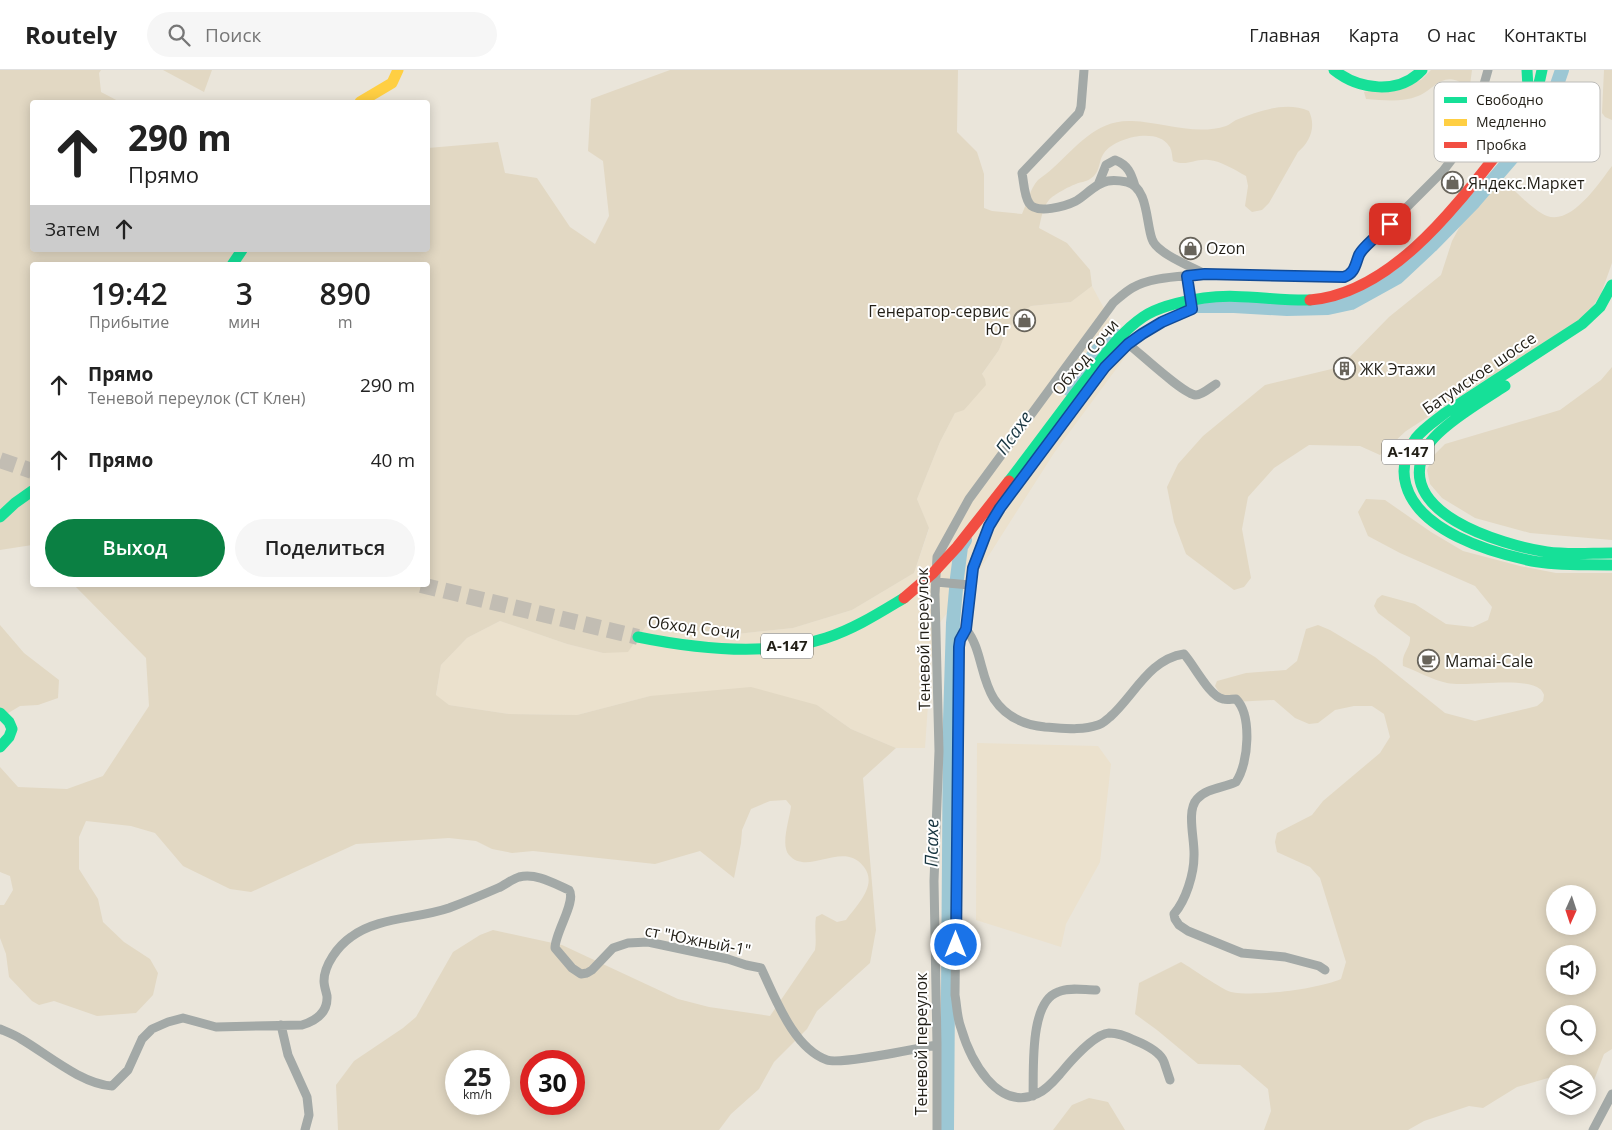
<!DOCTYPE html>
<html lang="ru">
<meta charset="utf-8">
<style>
body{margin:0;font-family:"Open Sans",sans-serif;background:#f6f6f6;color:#222;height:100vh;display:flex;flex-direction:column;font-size:19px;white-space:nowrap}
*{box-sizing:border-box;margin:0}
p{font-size:16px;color:#767676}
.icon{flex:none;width:28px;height:28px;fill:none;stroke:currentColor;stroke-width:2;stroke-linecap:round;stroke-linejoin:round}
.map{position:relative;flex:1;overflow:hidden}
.side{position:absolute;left:30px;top:192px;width:400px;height:325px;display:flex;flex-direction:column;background:#fff;border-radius:5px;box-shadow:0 2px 12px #0003}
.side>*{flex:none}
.banner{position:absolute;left:30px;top:30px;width:400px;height:152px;border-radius:5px;box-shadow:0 2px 12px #0003;background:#fff;color:#222;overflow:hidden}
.needle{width:32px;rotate:183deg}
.fabs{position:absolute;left:1546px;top:815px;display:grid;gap:10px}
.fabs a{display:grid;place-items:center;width:50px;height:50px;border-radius:50%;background:#fff;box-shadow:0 2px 12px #0003;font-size:25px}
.speed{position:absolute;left:445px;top:980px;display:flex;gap:10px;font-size:25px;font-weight:700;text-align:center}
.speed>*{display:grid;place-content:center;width:65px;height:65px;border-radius:50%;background:#fff;box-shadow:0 2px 12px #0003;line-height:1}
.speed small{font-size:12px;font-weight:400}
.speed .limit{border:8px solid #d22;background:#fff;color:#111}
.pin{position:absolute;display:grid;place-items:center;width:42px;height:42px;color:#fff;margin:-21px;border-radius:10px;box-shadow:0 2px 8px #0006}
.me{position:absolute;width:55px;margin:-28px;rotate:0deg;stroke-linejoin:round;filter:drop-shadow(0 0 4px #0008)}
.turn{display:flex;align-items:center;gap:18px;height:105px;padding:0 15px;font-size:22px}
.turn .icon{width:65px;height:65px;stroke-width:2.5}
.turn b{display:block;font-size:35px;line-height:42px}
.then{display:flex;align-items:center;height:48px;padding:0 15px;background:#0003;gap:10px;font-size:19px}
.eta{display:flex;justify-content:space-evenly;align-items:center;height:85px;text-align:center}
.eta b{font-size:30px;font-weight:600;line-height:35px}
.primary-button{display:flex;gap:10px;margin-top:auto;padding:10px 15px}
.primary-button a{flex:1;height:58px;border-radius:30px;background:#0b8043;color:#fff;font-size:20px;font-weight:600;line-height:58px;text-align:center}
.primary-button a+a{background:#f6f6f6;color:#222}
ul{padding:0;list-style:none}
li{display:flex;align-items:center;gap:15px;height:75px;padding:0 15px}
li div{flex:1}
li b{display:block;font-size:19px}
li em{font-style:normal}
header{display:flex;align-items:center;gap:30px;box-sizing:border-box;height:70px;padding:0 25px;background:#fff;border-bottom:1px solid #e0e0e0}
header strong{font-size:24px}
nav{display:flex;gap:28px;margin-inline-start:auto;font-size:18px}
.search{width:350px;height:45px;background:#f6f6f6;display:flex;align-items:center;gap:12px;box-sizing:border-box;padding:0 18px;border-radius:28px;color:#767676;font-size:19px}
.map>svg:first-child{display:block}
.built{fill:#ebe1cd}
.green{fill:#e2d8c3;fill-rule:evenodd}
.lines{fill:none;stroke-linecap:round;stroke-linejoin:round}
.river{stroke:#9cc7d4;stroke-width:14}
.highway-tunnel{stroke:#c2bdb3;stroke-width:16;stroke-dasharray:16 8;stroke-linecap:butt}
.street{stroke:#a3a9a7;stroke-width:9}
.fast{stroke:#16e098;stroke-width:11}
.slow{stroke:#ffcf43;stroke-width:11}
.fast-bridge{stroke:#16e098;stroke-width:11}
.jam-bridge{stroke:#f24e42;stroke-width:11}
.route-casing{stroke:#114b97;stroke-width:12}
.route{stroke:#1a73e8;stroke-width:9}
.labels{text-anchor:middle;stroke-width:4;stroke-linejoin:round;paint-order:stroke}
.shield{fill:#fff;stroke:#64625d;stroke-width:1}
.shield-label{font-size:15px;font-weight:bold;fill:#221f17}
.poi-label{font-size:16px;fill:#221f17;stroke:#fff;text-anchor:start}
.street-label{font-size:16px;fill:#221f17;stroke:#fff}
.water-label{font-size:18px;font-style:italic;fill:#173540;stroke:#fff}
.key{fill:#fff;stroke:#bdbcb9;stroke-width:1}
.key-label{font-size:14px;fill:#221f17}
</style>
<header>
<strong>Routely</strong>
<div class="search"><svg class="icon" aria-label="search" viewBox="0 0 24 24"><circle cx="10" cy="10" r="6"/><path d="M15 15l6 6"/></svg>Поиск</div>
<nav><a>Главная</a><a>Карта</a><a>О нас</a><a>Контакты</a></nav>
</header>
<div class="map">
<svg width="1612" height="1060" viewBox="0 0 1612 1060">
<rect width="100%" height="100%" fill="#eae5da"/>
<path class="built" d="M1092,216l36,67 -74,100 -70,110 -51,69 -8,116h-29l-45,-19 -34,-24 -167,-9 -73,19 -68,-1 -60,-9 -13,-9 5,-31 26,-27 33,-17 67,23 36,9 43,-27 91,8 56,-6 59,-18 62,-37 15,-44 -12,-30 23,-57 15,-29 44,-63 7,-18 15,-19 10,-7 40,-4z
M977,673l121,3 13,18 -11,98 -34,62 -5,23 -85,-27z"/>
<path class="green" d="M0,0h101l-2,3 2,19 19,10h-88v148h396v-102l70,-6 7,31 32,5 33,49 25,17 14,-28 -6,-55 -15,-10 3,-52 79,-29h288l-1,62 20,20 7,22v34l8,3 30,3c5,-11 8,-25 16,-34 5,-4 11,-8 15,-12 23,-21 44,-49 79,-47 30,1 63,15 94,5 3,-1 6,-4 10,-6 22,-9 50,-19 73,-9 7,15 2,30 -11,41l-29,51 -7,7 -10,2 -7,-6 3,-20 -2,-10c-11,-6 -25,-15 -37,-16 -15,-2 -21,7 -36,1 -1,-5 -1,-12 -4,-15 -11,-19 -54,-9 -65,7 -6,8 -3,20 -14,26 -4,3 -10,3 -14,5 -6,2 -23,11 -27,16 -6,7 -8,19 -10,28l28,15 23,27 2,16 -21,16 -40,4 -10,7 -15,19 -7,18 -17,24 3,5 1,6 -22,25 -9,3 -15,29 -23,57 12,29 -15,45 -62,37 -59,18 -56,6 -91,-8 -18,26 -25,1 -36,-9 -67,-23 -33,17 -26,27 -5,30 13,10 60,9 68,1 73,-19 101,-9 66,18 34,24 45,19 -33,30 13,152 -6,33 -53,48 -10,18 -33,33 -15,27 -28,25 -12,16h-381l-2,-45 18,-24 49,-33 13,-11 37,-65 27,-17 13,-5 69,15 116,54 31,8 61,9 45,-66c2,-12 -1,-21 1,-33l6,-3 15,8 9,-2c11,-15 32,-35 18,-53 -21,-28 -56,10 -75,-12 -9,-10 1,-37 2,-49l-5,-6 -16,1 -19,8 -9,21 -1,13 -7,35 -34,-27 -45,13 -122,-13 -21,2 -20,-4 -16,-8 -27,-3 -93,6 -105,48 -21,-3 -47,-23 -28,-33 -24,-7 -45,-5 -7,16v32l19,30 5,23 21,20 26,17 8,14 -5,22 -17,18 -39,3 -43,-15 -15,4 -7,-4 -23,-24 -3,-23 -6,-16v-33h4l9,-15 -3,-14 -10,-4v-105l18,20 49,2 36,-13 46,-70 -3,-48 -72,-73h354v-320h-396v280l-32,5zM456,991h43v43h-43zM531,991h43v43h-43z
M163,0h49l-8,22z
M1431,0h41l-2,15h-10v-3c-18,-10 -28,9 -42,14 -17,7 -35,4 -52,3l-2,-7 57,-12z
M1604,0h8v50l-7,-3 -3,-4z
M1612,96v97l-11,31 -14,21 -181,116 -26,24 -20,-9 -51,-1 -35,23 -26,29 -6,32 9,49 -7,9 -10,3 -48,-36 -12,-32 -7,-35 11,-23 25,-28 62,-51 75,-18 49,-50 52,-42 11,-34 20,-37 24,-17h14c10,8 24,24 37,29 25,9 52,-33 65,-50z
M1612,297v173l-82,-7 -55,-15 -33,-20 -12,-14 -3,-14 6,-14 12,-12 115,-34 41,-30z
M1366,429l19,1 46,32 32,19 57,15 36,7h56v476l-8,5 -13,34 -3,-1v-13h-33v2l-38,11 -34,21 -14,-2 -45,15 -16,9h-144l7,-19 -3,-22 -28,-24 -42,-1 -41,-34 -22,-16 4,-31 42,-21c12,7 40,27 50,30 25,5 87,-3 110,-13l5,-17 -26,-84 -10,-11 -33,-15 -2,-10 2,-9 35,-18 11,-14 57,-48 10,-16 -6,-23 -12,-8h-18l-19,4 -17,13 -9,1 -14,-6 -21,-18 -41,2 -12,-7 -6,-9 2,-5 29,-8 40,-3 11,-9 9,-32 12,-4 12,5 45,27 70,56 30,8 62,-15 6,-5 1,-6c0,-1 -3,-6 -4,-6 -16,-13 -71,-2 -93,-6 -15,-3 -30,-12 -44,-17 -2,-13 8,-18 7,-29l-32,-24 -4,-7 3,-7 5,-4 33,9 31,20 27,3 15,-7 4,-13 -17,-21 -75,-33 -32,-17 -10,-24zM1555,824h33v32h-33zM1555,884h33v32h-33zM1555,944h33v32h-33z
M0,555l24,28 35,27 -1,18 -20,7 -18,1 -20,12z
M1089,1028l19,4 17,28h-72l19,-25z"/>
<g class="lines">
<path class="river" d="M1194,236h40l53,3 41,-1 23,-5 47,-26 33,-31 43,-44 49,-57 28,-43 11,-32
M1069,319l27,-37 18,-18
M947,1060l3,-409 3,-98 4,-45 4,-31 4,-7"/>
<path class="highway-tunnel" d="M0,390l32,11
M421,515l217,52"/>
<path class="street" d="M1084,0l-3,37 -2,6 -57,60c2,10 2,22 7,30 7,12 37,3 47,-2 10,-6 20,-18 32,-20 5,-1 14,0 19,1 21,5 19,41 25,57 4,14 40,28 53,35
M1098,115l8,-20 9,-5c13,5 16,13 20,26
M1128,274c12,9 56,51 68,51 6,0 15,-8 20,-11
M1103,299c24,-29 55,-46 89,-60l-5,-33
M1018,413l70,-93
M1006,430c-32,42 -36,78 -40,129 16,20 14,48 28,70 12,18 30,26 51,28 18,1 36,4 53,-2 5,-1 8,-5 12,-8 24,-21 39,-58 74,-63 10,11 26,43 39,45 4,1 9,0 13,0 16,16 13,64 0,83 -13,6 -29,6 -39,17 -11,12 -2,41 -3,57 0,18 -8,44 -20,58l1,5 4,6 9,6 54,22 43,4 34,9 6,4
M936,512l34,3
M966,559l-6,12 -1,6 -4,348c2,11 2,23 6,33 9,31 36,84 76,66 9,-4 17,-13 23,-20 9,-11 34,-40 49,-41 9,0 17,3 25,7 10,4 26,11 30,22 2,6 4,12 6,18
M281,955l7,30 19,42 2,18 -4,15
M0,959c7,3 15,6 21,10 26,15 60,45 91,47l16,-16 14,-31 10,-10 16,-7 15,-4 33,9 86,-2c13,-4 26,-12 25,-29 -1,-5 -3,-10 -3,-15 0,-16 14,-35 27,-44 26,-20 66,-18 98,-29 16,-6 33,-13 49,-20 7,-3 14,-9 21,-11 18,-4 34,6 50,13 8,11 -14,42 -14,58l17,20 9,6 6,-1 5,-3 21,-22 15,-5 20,-1 80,17 18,6 15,3c14,29 32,80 66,92 14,5 91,-12 110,-15
M1033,1026c1,-26 -4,-94 25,-104 11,-5 26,-2 38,-2
M937,1060v-85l-3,-164 5,-130 -4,-157 2,-37 32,-58 144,-196c6,-5 12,-11 19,-15 20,-12 50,-11 73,-14l139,3c10,-4 13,-13 16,-23l83,-83 13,-17 21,-45 11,-39
M1593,1060l19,-36"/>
<path class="fast" d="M1334,0c25,20 65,25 88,0
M1519,45l9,-27 -1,-18
M1507,71c17,-22 30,-43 35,-71
M232,195l10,-15
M1612,215l-12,22 -18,17 -137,89c-10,8 -21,15 -29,25 -10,14 -15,30 -10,47 13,46 83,67 126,76 26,5 53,3 80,4
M1505,316c-20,13 -67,41 -78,61 -38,65 75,98 120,105 21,3 43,1 65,1
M0,447l15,-14 17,-12
M638,567c59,12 130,20 188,1 28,-9 53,-25 78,-40
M0,643l9,9 3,7 -3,8 -9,10"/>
<path class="slow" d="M360,32l32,-19 6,-13"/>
<path class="fast-bridge" d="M1009,411c27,-35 53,-71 80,-106 16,-20 32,-43 54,-58 16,-11 41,-16 61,-19 35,-5 71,3 106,2"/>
<path class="jam-bridge" d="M1310,230c84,-7 149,-98 197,-159
M904,528l29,-25 24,-26 52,-66"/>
</g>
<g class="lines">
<defs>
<path id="route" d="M956,875l3,-298 1,-7 6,-11 7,-61 16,-42 11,-18 105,-141 23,-23 14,-10 20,-12 30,-13 -5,-33 18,-2 139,3c11,-4 11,-12 15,-22 4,-9 23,-23 31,-31"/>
</defs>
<use href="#route" class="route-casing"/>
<use href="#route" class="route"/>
</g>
<defs>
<symbol id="shop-ring" viewBox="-11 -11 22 22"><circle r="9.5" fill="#fff" stroke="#68645b" stroke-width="1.5"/><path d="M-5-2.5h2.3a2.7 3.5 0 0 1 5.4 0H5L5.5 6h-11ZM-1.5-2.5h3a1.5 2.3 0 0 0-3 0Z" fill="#68645b"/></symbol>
<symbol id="building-ring" viewBox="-11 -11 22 22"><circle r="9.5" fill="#fff" stroke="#68645b" stroke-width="1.5"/><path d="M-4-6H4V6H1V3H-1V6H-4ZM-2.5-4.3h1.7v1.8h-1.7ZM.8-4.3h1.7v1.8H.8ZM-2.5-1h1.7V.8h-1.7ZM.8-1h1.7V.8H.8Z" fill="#68645b"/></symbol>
<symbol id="cafe-ring" viewBox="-11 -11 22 22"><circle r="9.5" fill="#fff" stroke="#68645b" stroke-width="1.5"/><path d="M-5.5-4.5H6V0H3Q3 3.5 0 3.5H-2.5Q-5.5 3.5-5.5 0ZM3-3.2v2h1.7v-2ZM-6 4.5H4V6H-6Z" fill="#68645b"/></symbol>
</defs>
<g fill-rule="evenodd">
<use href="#shop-ring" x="1440" y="100" width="25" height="25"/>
<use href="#shop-ring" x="1178" y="166" width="25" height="25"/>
<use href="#shop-ring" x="1012" y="238" width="25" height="25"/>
<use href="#building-ring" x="1332" y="286" width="25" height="25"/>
<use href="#cafe-ring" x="1416" y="578" width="25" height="25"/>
</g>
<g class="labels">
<g class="shield">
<rect x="1382" y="369.5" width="52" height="25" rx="4"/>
<rect x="761" y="563.5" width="52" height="25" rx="4"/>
</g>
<g class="shield-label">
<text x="1408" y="387">А-147</text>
<text x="787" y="581">А-147</text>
</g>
<g class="poi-label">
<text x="1468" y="119">Яндекс.Маркет</text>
<text x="1206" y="184">Ozon</text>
<text x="1009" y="247" text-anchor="end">Генератор-сервис<tspan x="1009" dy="18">Юг</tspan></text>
<text x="1360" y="305">ЖК Этажи</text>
<text x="1445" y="597">Mamai-Cale</text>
</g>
<g class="street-label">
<text transform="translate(1085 287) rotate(-50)" y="6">Обход Сочи</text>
<text transform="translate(1479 303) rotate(-34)" y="6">Батумское шоссе</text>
<text transform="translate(694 557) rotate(7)" y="6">Обход Сочи</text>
<text transform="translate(923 569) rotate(-91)" y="6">Теневой переулок</text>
<text transform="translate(698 870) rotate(11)" y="6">ст "Южный-1"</text>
<text transform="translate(921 974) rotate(-90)" y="6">Теневой переулок</text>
</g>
<g class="water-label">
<text transform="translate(1014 363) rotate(-54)" y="6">Псахе</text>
<text transform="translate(932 773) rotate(-89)" y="6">Псахе</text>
</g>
</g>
<rect x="1434" y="12" width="166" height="80" rx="8" class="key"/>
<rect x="1444" y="27" width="23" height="6" fill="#16e098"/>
<rect x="1444" y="49" width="23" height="7" fill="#ffcf43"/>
<rect x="1444" y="72" width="23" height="6" fill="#f24e42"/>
<g class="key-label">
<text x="1476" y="35">Свободно</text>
<text x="1476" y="57">Медленно</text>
<text x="1476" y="80">Пробка</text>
</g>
</svg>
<div class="fabs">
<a><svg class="needle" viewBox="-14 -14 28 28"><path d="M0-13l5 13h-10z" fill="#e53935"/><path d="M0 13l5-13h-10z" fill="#767676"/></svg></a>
<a><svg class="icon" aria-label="sound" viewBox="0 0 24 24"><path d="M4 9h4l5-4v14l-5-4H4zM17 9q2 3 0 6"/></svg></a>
<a><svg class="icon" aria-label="search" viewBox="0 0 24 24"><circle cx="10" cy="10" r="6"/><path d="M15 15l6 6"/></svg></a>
<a><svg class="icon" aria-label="layers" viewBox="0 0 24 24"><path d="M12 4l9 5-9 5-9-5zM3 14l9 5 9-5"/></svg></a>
</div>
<div class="speed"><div>25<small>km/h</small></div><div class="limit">30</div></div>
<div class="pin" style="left:1390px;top:154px;background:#d93025"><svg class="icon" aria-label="arrive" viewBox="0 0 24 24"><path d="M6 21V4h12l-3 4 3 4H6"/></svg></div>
<svg class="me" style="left:956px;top:875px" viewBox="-20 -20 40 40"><circle r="17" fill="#1a73e8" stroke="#fff" stroke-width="3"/><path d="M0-11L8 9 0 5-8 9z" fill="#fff"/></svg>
<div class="banner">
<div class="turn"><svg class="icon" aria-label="ahead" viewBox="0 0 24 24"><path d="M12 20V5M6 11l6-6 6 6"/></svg><div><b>290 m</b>Прямо</div></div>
<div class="then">Затем<svg class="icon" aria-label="ahead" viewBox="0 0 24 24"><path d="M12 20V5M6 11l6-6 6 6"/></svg></div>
</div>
<section class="side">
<div class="eta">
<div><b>19:42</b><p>Прибытие</p></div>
<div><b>3</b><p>мин</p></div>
<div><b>890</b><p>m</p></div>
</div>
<ul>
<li><svg class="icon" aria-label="ahead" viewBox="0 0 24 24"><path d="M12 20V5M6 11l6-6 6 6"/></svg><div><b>Прямо</b><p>Теневой переулок (СТ Клен)</p></div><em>290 m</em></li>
<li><svg class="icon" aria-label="ahead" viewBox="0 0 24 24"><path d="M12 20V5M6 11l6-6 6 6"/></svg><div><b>Прямо</b></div><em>40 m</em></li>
</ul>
<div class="primary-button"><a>Выход</a><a>Поделиться</a></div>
</section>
</div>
